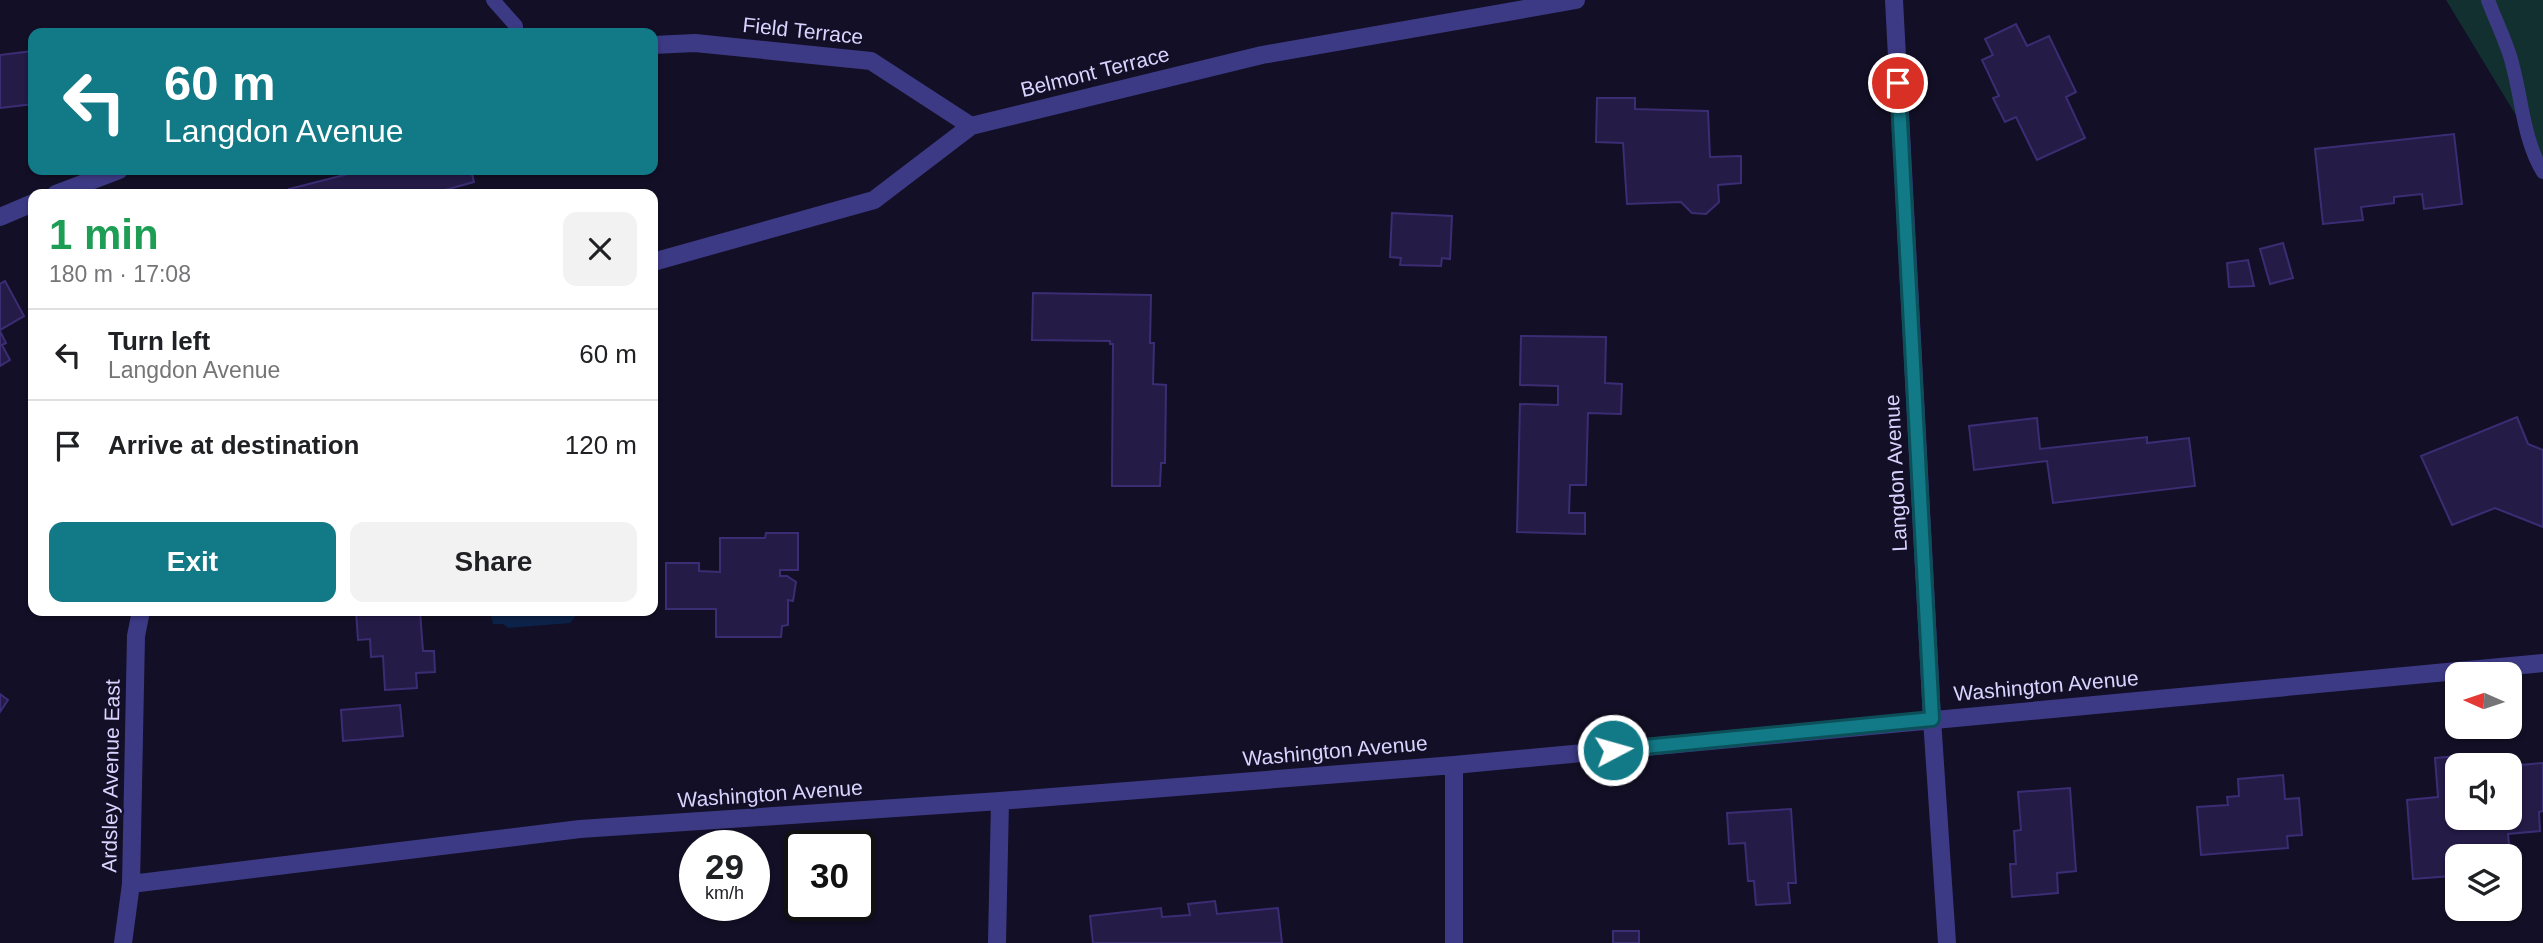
<!DOCTYPE html>
<meta charset="utf-8">
<style>
body{margin:0;font-family:Arial,sans-serif;background:#f2f2f2;color:#202124;height:100vh;display:flex;flex-direction:column;font-size:26px;white-space:nowrap}
*{box-sizing:border-box;margin:0}
p{font-size:23px;color:#757577}
.icon{flex:none;width:38px;height:38px;fill:none;stroke:currentColor;stroke-width:2;stroke-linecap:round;stroke-linejoin:round}
.map{position:relative;flex:1;overflow:hidden}
.side{position:absolute;left:28px;top:189px;width:630px;height:427px;display:flex;flex-direction:column;background:#fff;border-radius:14px;box-shadow:0 2px 5px #0004}
.side>*{flex:none}
.top-card{position:absolute;left:28px;top:28px;width:630px;height:147px;border-radius:14px;box-shadow:0 2px 5px #0004;background:#127987;color:#fff;overflow:hidden}
.needle{width:46px;rotate:273deg}
.tools{position:absolute;left:2445px;top:662px;display:grid;gap:14px}
.tools a{display:grid;place-items:center;width:77px;height:77px;border-radius:14px;background:#fff;box-shadow:0 2px 5px #0004;font-size:35px}
.speed{position:absolute;left:679px;top:830px;display:flex;gap:14px;font-size:35px;font-weight:700;text-align:center}
.speed>*{display:grid;place-content:center;width:91px;height:91px;border-radius:50%;background:#fff;box-shadow:0 2px 5px #0004;line-height:1}
.speed small{font-size:18px;font-weight:400}
.speed .limit{border:4px solid #111;border-radius:10px;background:#fff;color:#111}
.pin{position:absolute;display:grid;place-items:center;width:60px;height:60px;color:#fff;margin:-30px;border:4px solid #fff;border-radius:50%;box-shadow:0 2px 7px #0007}
.me{position:absolute;width:77px;margin:-38px;rotate:84deg;stroke-linejoin:round;filter:drop-shadow(0 0 5px #0008)}
.turn{display:flex;align-items:center;gap:24px;height:147px;padding:0 21px;font-size:32px}
.turn .icon{width:91px;height:91px;stroke-width:2.5}
.turn b{display:block;font-size:49px;line-height:60px}
.round{display:grid;place-items:center;flex:none;width:74px;height:74px;border-radius:14px;background:#f2f2f2}
.overview{display:flex;align-items:center;justify-content:space-between;height:119px;padding:0 21px}
h1{font-size:42px;font-weight:600;line-height:52px;color:#1e9e55}
.button{display:flex;gap:14px;margin-top:auto;padding:14px 21px}
.button a{flex:1;height:80px;border-radius:14px;background:#127987;color:#fff;font-size:28px;font-weight:600;line-height:80px;text-align:center}
.button a+a{background:#f2f2f2;color:#202124}
ul{padding:0;list-style:none}
li{display:flex;align-items:center;gap:21px;height:91px;padding:0 21px;border-top:2px solid #e0e0e0}
li div{flex:1}
li b{display:block;font-size:26px}
li em{font-style:normal}
.map>svg:first-child{display:block}
.green{fill:#12302f}
.water{fill:#0c2248}
.building{fill:#241b47;stroke:#3b2d73;stroke-width:2}
.lines{fill:none;stroke-linecap:round;stroke-linejoin:round}
.lane{stroke:#3d3a85;stroke-width:14}
.street{stroke:#3d3a85;stroke-width:18}
.route-casing{stroke:#0c4f58;stroke-width:18}
.route{stroke:#127987;stroke-width:12}
.labels{text-anchor:middle;stroke-width:5;stroke-linejoin:round;paint-order:stroke}
.street-label{font-size:21px;fill:#d9d4ff;stroke:#130f26}
</style>
<div class="map">
<svg width="2543" height="943" viewBox="0 0 2543 943">
<rect width="100%" height="100%" fill="#130f26"/>
<path class="green" d="M2446,0h97v160z"/>
<path class="water" d="M490,611h84l1,6 -5,6 -62,5 -5,-4h-10z"/>
<path class="building" d="M2016,24l11,22 22,-10 27,56 -10,5 19,41 -48,22 -21,-43 -11,5 -12,-24 6,-2 -17,-36 11,-5 -8,-16z
M33,51v53l-33,4v-53z
M1597,98h38v11l73,2 2,46 31,-1v27l-23,2 1,17 -13,12 -14,-1 -11,-11 -54,2 -4,-61 -27,-1z
M2454,134l8,70 -38,5 -2,-15 -28,3v6l-33,4 2,13 -40,4 -8,-75z
M364,170h107l3,12 -29,8 1,4h-156l-1,-5z
M1392,213l60,3 -2,43 -8,-1 -1,8 -41,-1 1,-7 -11,-1z
M2283,243l10,35 -23,6 -10,-35z
M2248,260l6,26 -25,1 -2,-24z
M5,281l19,35 -24,14v-46z
M1033,293l118,2 -1,48h4l-1,41 13,1 -1,78h-4l-1,23h-48l1,-142h-3v-3l-78,-1z
M0,331l6,12 -4,2 8,15 -10,6z
M1521,336l85,1 -1,46 17,1 -1,30 -33,-1 -2,72h-16l-1,28h16v21l-68,-2 3,-128 38,1v-19l-38,-1z
M2517,417l11,27 15,6v77l-48,-19 -43,17 -31,-69z
M2037,418l3,31 107,-12v6l42,-5 6,48 -142,17 -6,-42 -73,9 -5,-44z
M766,533h32v37h-18v6h7l9,6 -3,19 -5,-1v25l-6,1 -1,11h-65v-28h-50v-46h33v8l21,1v-34h45z
M356,611h64l3,40h11l1,21 -19,1 1,15 -32,2 -2,-34 -12,1 -1,-18 -12,1z
M0,694l8,6 -8,12z
M400,705l3,31 -60,5 -2,-31z
M2483,754v11h-26v52h53v-51l33,-3v48l-4,1 1,19 -32,3 4,42h-2v-20h-53v8l-7,1 2,11 -39,3 -6,-79 31,-3 -3,-39z
M2283,775l2,24 14,-1 3,37 -15,1 1,12 -87,7 -4,-48 31,-2 -1,-8 12,-1 -1,-17z
M2070,788l6,83 -19,2 1,20 -46,4 -2,-33h6l-2,-33 7,-1 -3,-38z
M1791,809l5,74h-8l2,20 -34,2 -2,-24h-6l-3,-38 -16,1 -2,-31z
M1215,901l2,13 61,-6 4,35h-189l-3,-27 71,-8 1,9 28,-2 -2,-11z
M1613,931h26v12h-26z"/>
<g class="lines">
<path class="lane" d="M493,0l23,26v7
M2488,0c7,19 16,37 22,56 12,38 12,82 33,116"/>
<path class="street" d="M1894,0l38,719 15,224
M653,45l42,-2 176,18 100,65
M56,194l63,-24
M0,217l33,-14
M653,262l221,-62 97,-74 291,-71 314,-55
M131,884l449,-55 420,-28 454,-36 1089,-102
M123,943l8,-59 5,-248 5,-25
M997,943l3,-142
M1454,943v-178"/>
</g>
<g class="lines">
<defs>
<path id="route" d="M1613,750l319,-31 -34,-636"/>
</defs>
<use href="#route" class="route-casing"/>
<use href="#route" class="route"/>
</g>
<g class="labels">
<g class="street-label">
<text transform="translate(803 31) rotate(6)" y="7">Field Terrace</text>
<text transform="translate(1095 72) rotate(-14)" y="7">Belmont Terrace</text>
<text transform="translate(1896 473) rotate(-93)" y="7">Langdon Avenue</text>
<text transform="translate(2046 686) rotate(-5)" y="7">Washington Avenue</text>
<text transform="translate(1335 751) rotate(-5)" y="7">Washington Avenue</text>
<text transform="translate(111 776) rotate(-89)" y="7">Ardsley Avenue East</text>
<text transform="translate(770 794) rotate(-4)" y="7">Washington Avenue</text>
</g>
</g>
</svg>
<div class="tools">
<a><svg class="needle" viewBox="-14 -14 28 28"><path d="M0-13l5 13h-10z" fill="#e53935"/><path d="M0 13l5-13h-10z" fill="#757577"/></svg></a>
<a><svg class="icon" aria-label="sound" viewBox="0 0 24 24"><path d="M4 9h4l5-4v14l-5-4H4zM17 9q2 3 0 6"/></svg></a>
<a><svg class="icon" aria-label="layers" viewBox="0 0 24 24"><path d="M12 4l9 5-9 5-9-5zM3 14l9 5 9-5"/></svg></a>
</div>
<div class="speed"><div>29<small>km/h</small></div><div class="limit">30</div></div>
<div class="pin" style="left:1898px;top:83px;background:#d93025"><svg class="icon" aria-label="arrive" viewBox="0 0 24 24"><path d="M6 21V4h12l-3 4 3 4H6"/></svg></div>
<svg class="me" style="left:1613px;top:750px" viewBox="-20 -20 40 40"><circle r="17" fill="#127987" stroke="#fff" stroke-width="3"/><path d="M0-11L8 9 0 5-8 9z" fill="#fff"/></svg>
<div class="top-card">
<div class="turn"><svg class="icon" aria-label="left" viewBox="0 0 24 24"><path d="M17 20v-9H6M10 6l-5 5 5 5"/></svg><div><b>60 m</b>Langdon Avenue</div></div>
</div>
<section class="side">
<div class="overview"><div><h1>1 min</h1><p>180 m · 17:08</p></div><a class="round"><svg class="icon" aria-label="close" viewBox="0 0 24 24"><path d="M6 6l12 12M18 6L6 18"/></svg></a></div>
<ul>
<li><svg class="icon" aria-label="left" viewBox="0 0 24 24"><path d="M17 20v-9H6M10 6l-5 5 5 5"/></svg><div><b>Turn left</b><p>Langdon Avenue</p></div><em>60 m</em></li>
<li><svg class="icon" aria-label="arrive" viewBox="0 0 24 24"><path d="M6 21V4h12l-3 4 3 4H6"/></svg><div><b>Arrive at destination</b></div><em>120 m</em></li>
</ul>
<div class="button"><a>Exit</a><a>Share</a></div>
</section>
</div>
